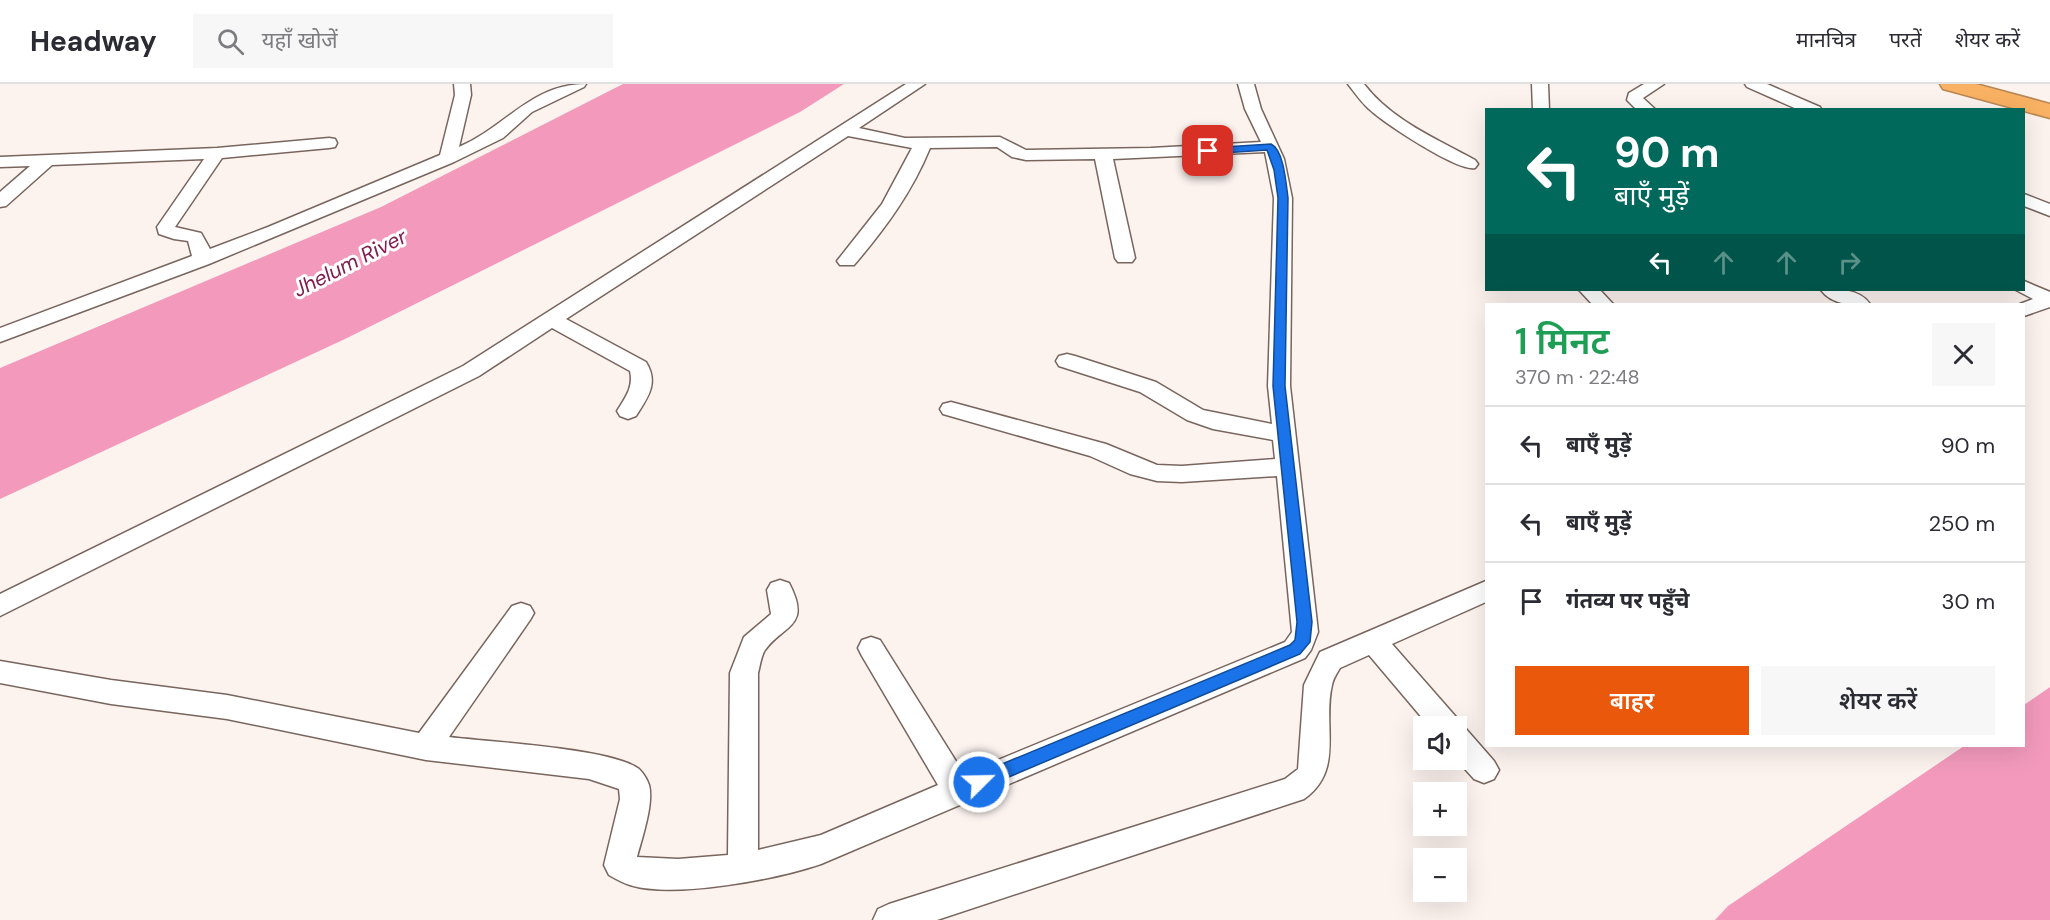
<!DOCTYPE html>
<html lang="hi">
<meta charset="utf-8">
<style>
body{margin:0;font-family:"DM Sans","Noto Sans Devanagari",sans-serif;background:#f7f7f7;color:#2b2b33;height:100vh;display:flex;flex-direction:column;font-size:22px;white-space:nowrap}
*{box-sizing:border-box;margin:0}
p{font-size:20px;color:#7c7c81}
.icon{flex:none;width:33px;height:33px;fill:none;stroke:currentColor;stroke-width:2;stroke-linecap:round;stroke-linejoin:round}
.map{position:relative;flex:1;overflow:hidden}
.drawer{position:absolute;left:1485px;top:219px;width:540px;height:444px;display:flex;flex-direction:column;background:#fff;border-radius:0px;box-shadow:0 6px 24px #0002}
.drawer>*{flex:none}
.guide{position:absolute;left:1485px;top:24px;width:540px;height:183px;border-radius:0px;box-shadow:0 6px 24px #0002;background:#00695c;color:#fff;overflow:hidden}
.controls{position:absolute;left:1413px;top:632px;display:grid;gap:12px}
.controls a{display:grid;place-items:center;width:54px;height:54px;border-radius:0px;background:#fff;box-shadow:0 6px 24px #0002;font-size:30px}
.pin{position:absolute;display:grid;place-items:center;width:51px;height:51px;color:#fff;margin:-26px;border-radius:12px;box-shadow:0 3px 9px #0006}
.me{position:absolute;width:66px;margin:-33px;rotate:67deg;stroke-linejoin:round;filter:drop-shadow(0 0 4px #0008)}
.turn{display:flex;align-items:center;gap:21px;height:126px;padding:0 30px;font-size:27px}
.turn .icon{width:78px;height:78px;stroke-width:2.5}
.turn b{display:block;font-size:42px;line-height:51px}
.lanes{display:flex;align-items:center;height:57px;padding:0 30px;background:#0003;justify-content:center;gap:30px;direction:ltr}
.lanes .off{opacity:.35}
.round{display:grid;place-items:center;flex:none;width:63px;height:63px;border-radius:0px;background:#f7f7f7}
.summary{display:flex;align-items:center;justify-content:space-between;height:102px;padding:0 30px}
h1{font-size:36px;font-weight:600;line-height:45px;color:#1e9e55}
.action{display:flex;gap:12px;margin-top:auto;padding:12px 30px}
.action a{flex:1;height:69px;border-radius:0px;background:#ea580c;color:#fff;font-size:24px;font-weight:600;line-height:69px;text-align:center}
.action a+a{background:#f7f7f7;color:#2b2b33}
ul{padding:0;list-style:none}
li{display:flex;align-items:center;gap:18px;height:78px;padding:0 30px;border-top:2px solid #e1e1e2}
li div{flex:1}
li b{display:block;font-size:22px}
li em{font-style:normal}
header{display:flex;align-items:center;gap:36px;box-sizing:border-box;height:84px;padding:0 30px;background:#fff;border-bottom:2px solid #e1e1e2}
header strong{font-size:28px}
nav{display:flex;gap:33px;margin-inline-start:auto;font-size:21px}
.search{width:420px;height:54px;background:#f7f7f7;display:flex;align-items:center;gap:15px;box-sizing:border-box;padding:0 21px;border-radius:0px;color:#7c7c81;font-size:22px}
.map>svg:first-child{display:block}
.water{fill:#f39abc}
.lines{fill:none;stroke-linecap:round;stroke-linejoin:round}
.minor-casing{stroke:#78655d;stroke-width:3}
.highway-casing{stroke:#b98753;stroke-width:3}
.minor{fill:#fff;fill-rule:evenodd}
.highway{fill:#f9b163;fill-rule:evenodd}
.route{fill:#1a73e8;stroke:#114b97;stroke-width:1.5}
.labels{text-anchor:middle;stroke-width:6;stroke-linejoin:round;paint-order:stroke}
.water-label{font-size:21px;font-style:italic;fill:#821c4e;stroke:#fff}
</style>
<header>
<strong>Headway</strong>
<div class="search"><svg class="icon" aria-label="search" viewBox="0 0 24 24"><circle cx="10" cy="10" r="6"/><path d="M15 15l6 6"/></svg>यहाँ खोजें</div>
<nav><a>मानचित्र</a><a>परतें</a><a>शेयर करें</a></nav>
</header>
<div class="map">
<svg width="2050" height="836" viewBox="0 0 2050 836">
<rect width="100%" height="100%" fill="#fcf3ef"/>
<path class="water" d="M623,0h221l-44,28 -455,227 -345,160v-131l381,-161z
M2050,603v233h-335l13,-14 236,-160h60v-41z"/>
<g class="lines">
<defs>
<path id="minor" d="M454,0h16l1,11 -12,52c47,-20 72,-63 127,-63l-2,3 -52,25 -29,26 -49,24 -245,102 -209,78v-14l192,-72 -4,-15 -14,-2 -15,-5 -2,-7 47,-68 -152,6 -46,41 -6,1v-15l30,-26 -30,1v-10l217,-9 112,-10 6,1 2,4 -2,4 -6,1 -107,10 -47,69 26,6 9,16 58,-22 172,-72 15,-60z
M906,0h19l-66,44 46,10 95,-1 26,13 125,-2 110,-6 -16,-33 -7,-25h16l7,25 23,50 8,39 -2,188 28,246 -7,18 -6,8 -484,206c-44,15 -147,35 -191,21 -7,-2 -14,-6 -21,-10l-5,-10 16,-66 -1,-10 -30,-10 -163,-19 -199,-41 -116,-15 -111,-21v-22l111,19 116,15 192,38 93,-127 9,-3 9,3 4,7 -4,7 -81,117c40,5 162,11 190,32 4,4 8,10 10,16 5,18 -7,53 -12,72l41,2 50,-4 2,-182 14,-36 27,-23 -4,-24 4,-7 9,-3 9,3c23,44 -5,41 -24,67 -4,6 -5,16 -7,23v177l63,-15 117,-50 -76,-129 -4,-8 4,-8 9,-3 9,3 84,134 321,-132 7,-10 -15,-156 -95,6 -25,-1 -27,-7 -40,-18 -147,-42 -3,-5 3,-5 8,-2 155,42 51,21 25,1 93,-7 -2,-19 -60,-11 -26,-9 -47,-28 -81,-26 -3,-5 3,-5 8,-2 8,2 81,26 47,28 69,14 -4,-38 6,-188 -9,-46 -152,7 22,99 -3,4h-14l-3,-4 -20,-99 -69,1 -14,-3 -15,-10 -67,1c-18,44 -45,81 -76,117h-14l-3,-4 45,-57 30,-56 -64,-12 -282,183 80,43c13,21 2,35 -10,54l-8,3 -8,-3 -3,-5c8,-13 17,-24 13,-40l-78,-43 -73,48 -479,240v-22l463,-228z
M1348,0h16c27,36 73,55 111,76l3,4 -3,4c-17,4 -91,-45 -106,-59 -8,-7 -14,-16 -21,-25z
M1532,0h16l1,26h-16z
M1644,0h20l-21,14 13,12h-19l-10,-10 2,-7z
M1745,0h22l53,23 2,3h-23l-52,-23z
M2024,110l26,10v12l-26,-10z
M2024,197l26,11v15l-26,9v-12h-4l13,-5 -17,-9h8z
M1579,206h21l13,14h-21z
M1821,206c16,-2 39,-1 49,14 -16,2 -38,1 -49,-14z
M1486,497v21l-94,42 64,73 4,10 6,2 28,32 5,9 -5,9 -10,4 -10,-4 -18,-20v-33h-27l-60,-71 -29,13c-3,5 -7,11 -8,17 -10,41 13,85 -28,114l-367,121h-64l5,-11 11,-5 396,-125 13,-10 6,-84 16,-33z"/>
<path id="highway" d="M1940,0h36l74,20v14l-107,-29z"/>
</defs>
<use href="#minor" class="minor-casing"/>
<use href="#highway" class="highway-casing"/>
<use href="#minor" class="minor"/>
<use href="#highway" class="highway"/>
</g>
<path class="route" d="M1271,60c13,6 15,40 17,54l-3,188 27,236 -2,20 -10,12 -315,133 -6,2 -6,-2 -2,-5 2,-6 317,-131 5,-5 2,-18 -24,-236 5,-188 -4,-28 -7,-20 -59,4 -5,-3 5,-3z"/>
<g class="labels">
<g class="water-label">
<text transform="translate(350 179) rotate(-27)" y="7">Jhelum River</text>
</g>
</g>
</svg>
<div class="controls">
<a><svg class="icon" aria-label="sound" viewBox="0 0 24 24"><path d="M4 9h4l5-4v14l-5-4H4zM17 9q2 3 0 6"/></svg></a>
<a>+</a>
<a>−</a>
</div>
<div class="pin" style="left:1208px;top:67px;background:#d93025"><svg class="icon" aria-label="arrive" viewBox="0 0 24 24"><path d="M6 21V4h12l-3 4 3 4H6"/></svg></div>
<svg class="me" style="left:979px;top:698px" viewBox="-20 -20 40 40"><circle r="17" fill="#1a73e8" stroke="#fff" stroke-width="3"/><path d="M0-11L8 9 0 5-8 9z" fill="#fff"/></svg>
<div class="guide">
<div class="turn"><svg class="icon" aria-label="left" viewBox="0 0 24 24"><path d="M17 20v-9H6M10 6l-5 5 5 5"/></svg><div><b>90 m</b>बाएँ मुड़ें</div></div>
<div class="lanes"><svg class="icon" aria-label="left" viewBox="0 0 24 24"><path d="M17 20v-9H6M10 6l-5 5 5 5"/></svg><svg class="icon off" aria-label="ahead" viewBox="0 0 24 24"><path d="M12 20V5M6 11l6-6 6 6"/></svg><svg class="icon off" aria-label="ahead" viewBox="0 0 24 24"><path d="M12 20V5M6 11l6-6 6 6"/></svg><svg class="icon off" aria-label="right" viewBox="0 0 24 24"><path d="M7 20v-9h11M14 6l5 5-5 5"/></svg></div>
</div>
<section class="drawer">
<div class="summary"><div><h1>1 मिनट</h1><p>370 m · 22:48</p></div><a class="round"><svg class="icon" aria-label="close" viewBox="0 0 24 24"><path d="M6 6l12 12M18 6L6 18"/></svg></a></div>
<ul>
<li><svg class="icon" aria-label="left" viewBox="0 0 24 24"><path d="M17 20v-9H6M10 6l-5 5 5 5"/></svg><div><b>बाएँ मुड़ें</b></div><em>90 m</em></li>
<li><svg class="icon" aria-label="left" viewBox="0 0 24 24"><path d="M17 20v-9H6M10 6l-5 5 5 5"/></svg><div><b>बाएँ मुड़ें</b></div><em>250 m</em></li>
<li><svg class="icon" aria-label="arrive" viewBox="0 0 24 24"><path d="M6 21V4h12l-3 4 3 4H6"/></svg><div><b>गंतव्य पर पहुँचे</b></div><em>30 m</em></li>
</ul>
<div class="action"><a>बाहर</a><a>शेयर करें</a></div>
</section>
</div>
